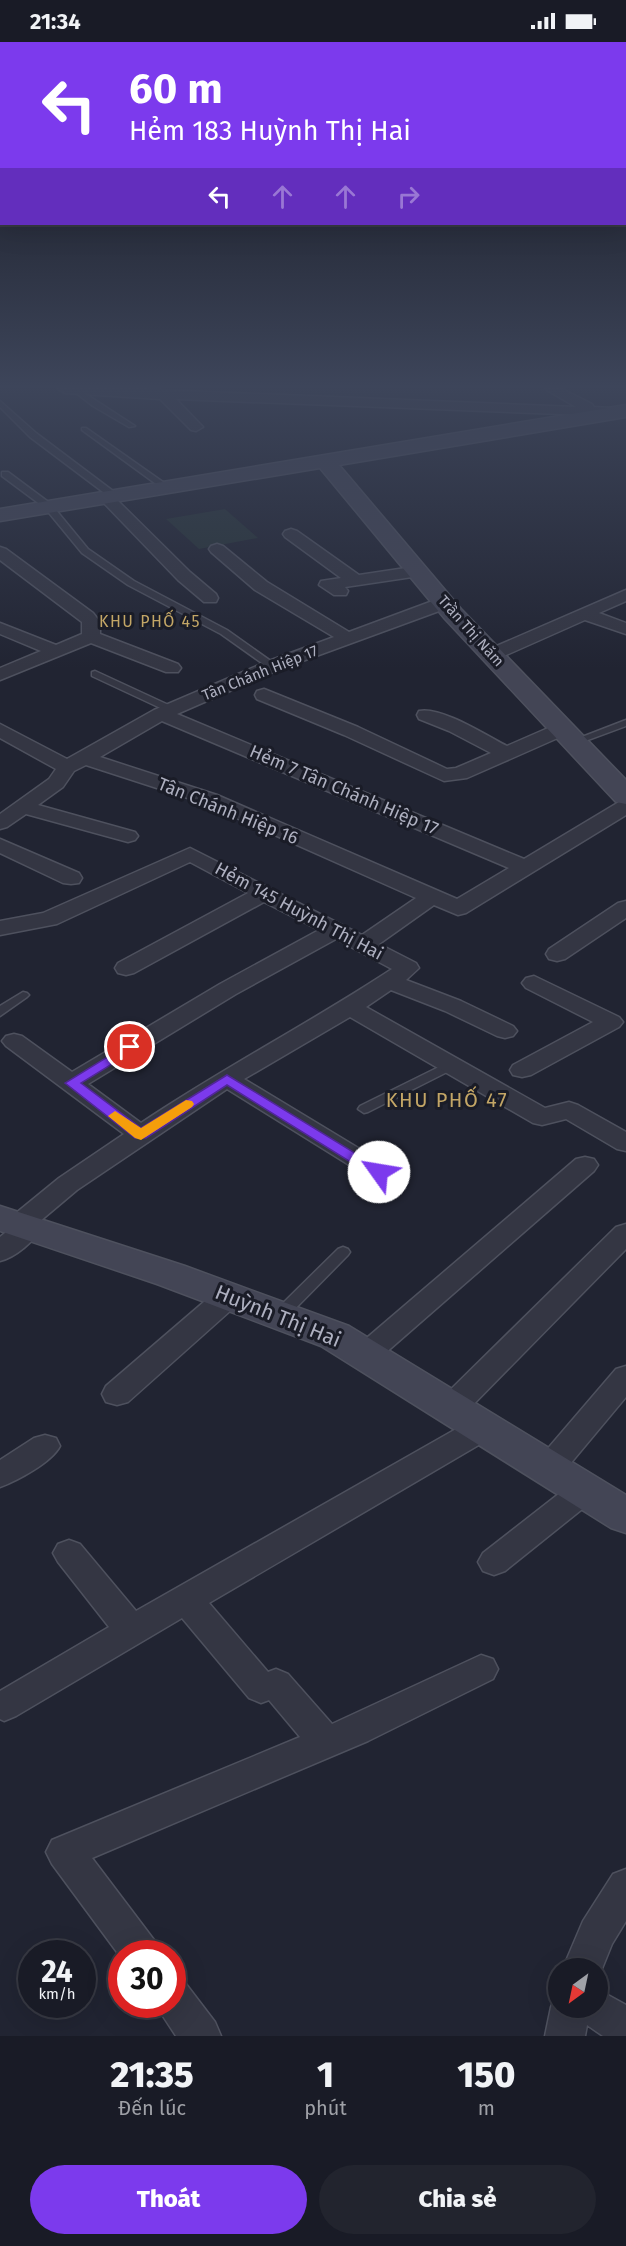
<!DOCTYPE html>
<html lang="vi">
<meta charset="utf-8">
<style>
body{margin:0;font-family:"Fira Sans",sans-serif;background:#22242e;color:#f1f3f6;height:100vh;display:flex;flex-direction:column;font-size:22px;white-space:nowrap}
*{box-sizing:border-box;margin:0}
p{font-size:20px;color:#9fa1a7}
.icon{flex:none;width:33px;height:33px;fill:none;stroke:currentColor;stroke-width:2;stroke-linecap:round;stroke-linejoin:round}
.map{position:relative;height:1994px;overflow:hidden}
.side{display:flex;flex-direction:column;background:#191b26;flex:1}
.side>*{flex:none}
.banner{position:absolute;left:0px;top:0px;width:627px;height:183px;box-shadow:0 6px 24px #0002,0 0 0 2px #373943;background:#7c3aed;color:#fff;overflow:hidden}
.needle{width:39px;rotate:213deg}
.fabs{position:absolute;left:548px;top:1916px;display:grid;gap:12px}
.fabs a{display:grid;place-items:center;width:60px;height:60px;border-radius:50%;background:#191b26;box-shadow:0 6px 24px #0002,0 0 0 2px #373943;font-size:30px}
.speed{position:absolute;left:18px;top:1898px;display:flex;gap:12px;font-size:30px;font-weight:700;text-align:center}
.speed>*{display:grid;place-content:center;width:78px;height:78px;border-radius:50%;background:#191b26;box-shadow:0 6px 24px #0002,0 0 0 2px #373943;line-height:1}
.speed small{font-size:15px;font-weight:400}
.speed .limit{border:9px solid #d22;background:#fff;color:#111}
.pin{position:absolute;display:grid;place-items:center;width:51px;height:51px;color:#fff;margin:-26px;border:3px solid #fff;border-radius:50%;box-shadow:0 2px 6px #0007}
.me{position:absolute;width:66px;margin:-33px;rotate:302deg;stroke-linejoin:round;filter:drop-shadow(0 0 4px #0008)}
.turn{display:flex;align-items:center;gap:21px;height:126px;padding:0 30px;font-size:27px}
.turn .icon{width:78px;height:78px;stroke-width:2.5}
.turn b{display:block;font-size:42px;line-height:51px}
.lanes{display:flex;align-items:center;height:57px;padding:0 30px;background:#0003;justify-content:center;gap:30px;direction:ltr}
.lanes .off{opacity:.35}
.eta{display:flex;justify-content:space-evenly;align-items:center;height:102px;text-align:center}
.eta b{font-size:36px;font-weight:800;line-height:42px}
.cta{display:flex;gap:12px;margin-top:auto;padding:12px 30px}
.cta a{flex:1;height:69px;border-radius:36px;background:#7c3aed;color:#fff;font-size:24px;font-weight:800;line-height:69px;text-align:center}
.cta a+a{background:#22242e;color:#f1f3f6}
.status{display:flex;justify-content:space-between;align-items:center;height:42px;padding:0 30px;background:#191b26;direction:ltr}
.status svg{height:16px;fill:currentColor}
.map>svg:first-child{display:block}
.green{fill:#273337}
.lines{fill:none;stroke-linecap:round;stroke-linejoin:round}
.lane-casing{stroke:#4e515e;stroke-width:3}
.street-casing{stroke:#4e515e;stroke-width:3}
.secondary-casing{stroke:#4e515e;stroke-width:3}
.lane{fill:#343643;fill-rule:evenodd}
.street{fill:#343643;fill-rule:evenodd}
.secondary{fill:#434555;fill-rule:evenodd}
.route{fill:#7c3aed;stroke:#51269a;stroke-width:1.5}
.slow{fill:#f59e0b}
.labels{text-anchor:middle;stroke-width:6;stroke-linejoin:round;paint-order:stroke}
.far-street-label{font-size:15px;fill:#aeb0c0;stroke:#1a1c27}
.far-neighbourhood-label{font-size:16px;letter-spacing:1.5px;fill:#c3a666;stroke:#1a1c27}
.street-label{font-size:18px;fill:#aeb0c0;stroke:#1a1c27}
.neighbourhood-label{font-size:20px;letter-spacing:1.5px;fill:#c3a666;stroke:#1a1c27}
.near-street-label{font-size:21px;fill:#aeb0c0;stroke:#1a1c27}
</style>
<div class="status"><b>21:34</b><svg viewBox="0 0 49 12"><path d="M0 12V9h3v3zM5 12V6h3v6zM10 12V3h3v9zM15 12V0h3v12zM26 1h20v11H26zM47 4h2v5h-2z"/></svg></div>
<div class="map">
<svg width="626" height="1994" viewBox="0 0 626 1994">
<rect width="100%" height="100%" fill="#212432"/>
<path class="green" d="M225,467l33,29 -59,11 -33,-30z"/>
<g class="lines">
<defs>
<path id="lane" d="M71,347h7l57,37 -6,1 -36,-21z
M0,359l36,32 81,61v4h-6l-81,-61 -30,-30z
M82,386h4l84,59 -7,2 -81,-59z
M2,430h6l43,32 37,45 46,32 93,49 48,34v4h-6l-48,-34 -93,-49 -46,-32 -37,-45 -43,-32z
M95,629l80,37 2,2 -2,2h-6l-77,-36v-4z
M626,678v6l-49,18 -3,1 -5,-3z
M23,950l4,1 2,2 -2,2 -27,19v-10z
M451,1019l4,1 2,3 -2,3 -87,44 -4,1 -6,-4 2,-3z
M343,1205l5,2 2,3 -2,3 -63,64h-10l-2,-4 2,-4 63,-62z"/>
<path id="street" d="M58,347h77l441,18 -31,-18h17l30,15 2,3 17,1 7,4 -7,4 -435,-17 27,28 -7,4 -5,-1 -31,-31 -95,-6z
M106,450l5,2 79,78 26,22 2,4 -2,4h-12l-26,-22 -77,-80 -3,-3z
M291,487l6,2 62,44 60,-9 8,5 -8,5 -74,11 3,4 -2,4h-12l-15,-10 2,-4 20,-3 -56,-41 -2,-3 2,-3z
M217,502l6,2 44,36 82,50 89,-33h12l2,4 -2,4 -172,63 -101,44 347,145 95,-57 7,-2v15l-160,98 -8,2 -24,-10 -55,39 37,19 3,5 -13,12 55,21 52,25 4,5 -4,5 -8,2 -8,-2 -52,-25 -54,-21 -25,17 179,101 24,-6 9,3 48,27v19l-9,-2 -51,-30 -24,6 -9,-2 -183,-106 -106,62 144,87 4,6 -4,6 -9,2 -9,-2 -143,-89 -150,101 -38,32 4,5c-9,14 -27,30 -43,34v-24l10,-8 -3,-5 3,-6 49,-40 65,-44 -118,-88 -4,-5 4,-5 8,-2 8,2 50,36 148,-88 99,-54 -55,-28 -130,71 -8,2 -8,-2 -3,-5 3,-5 130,-70 -58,-31 -133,62 -57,11v-14l43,-8 147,-65 172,87 54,-37 -213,-95 -117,-38 -12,6 -11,16 -25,18 97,27 3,4 -3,4 -7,2 -102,-28 -19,13 -7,2v-15l49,-35 7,-10 -56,-31v-14l67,35 87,-49 112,-48 68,-25 -79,-47 -44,-38 -2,-3 2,-3zM162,679l347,147 -52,31 -240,-104 -117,-38zM336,897l56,30c-82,54 -169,99 -251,154l-53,-39 148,-90z
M0,505l6,2 87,64 7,9v12l78,30 3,4 -3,4h-12l-75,-29 -91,37v-12l41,-17 -41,-17v-11l56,22 26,-11v-12l-82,-62z
M626,548v11l-27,12 27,10v11l-41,-14 -88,39h-12l-3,-4 3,-4z
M264,647l94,38 89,42 9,-1 35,-15 -42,-22 -30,-12 -2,-4 2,-4c22,-5 68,25 88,35l48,-21h14l2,4 -2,4 -102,45 -23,3 -100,-46 -87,-36 -2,-4 2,-4z
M0,797l79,34 3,5 -3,5 -8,1 -8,-1 -63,-30z
M626,859v17l-61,41 -8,2 -8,-2 -3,-5 3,-5 69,-46z
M534,934l85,41 4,5 -4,5 -88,48 -9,2 -9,-2 -3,-5 3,-5 80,-43 -67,-34 -4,-5 4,-5z
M585,1115l9,2 4,6 -4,6 -219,191 -10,3 -10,-3 -5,-7 5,-7 221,-189z
M626,1182v25l-164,167 -11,3 -11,-3 -4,-8 4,-8 176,-173z
M229,1244l10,3 4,7 -4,7 -111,99 -11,3 -11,-3 -4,-8 4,-8 113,-97z
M626,1324v31l-66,79 -11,4 -11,-4 -4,-8 4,-8 78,-91z
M483,1375l11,3 4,8 -4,8 -285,167 59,69 8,-3 12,5 44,50 149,-69 12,4 5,10 -5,10 -125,62 -276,117 62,82 5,13h-37v6l-70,-95 -6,-12 6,-12 248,-103 -31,-37 -8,3 -12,-5 -67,-80 -166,98 -12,5 -4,-2v-28l109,-64 -51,-65 -5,-9 5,-9 11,-4 11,4 56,67 336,-191z
M45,1393l11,3 4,8c-8,16 -43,35 -60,41v-27l34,-22z
M585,1436l11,4 5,8 -5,8 -91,73 -11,4 -11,-4 -5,-9 5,-9 91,-71z
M626,1827v52l-14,23 -15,37v-13h-34l20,-47 30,-47z
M172,1937l14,5 29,38 6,14h-45l-21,-32h17z
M597,1947l29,16v31h-23l-16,-11 -2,11h-40l6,-29 6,-14 1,14h39z"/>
<path id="secondary" d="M626,363v12l-287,48 122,144 165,171v24l-10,-2 -171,-183 -125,-151 -320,53v-12z
M0,1164l185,60 164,60 277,169v38l-15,-5 -290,-182 -164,-62 -157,-53z"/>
</defs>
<use href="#lane" class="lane-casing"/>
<use href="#street" class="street-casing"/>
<use href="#secondary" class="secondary-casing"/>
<use href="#lane" class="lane"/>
<use href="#street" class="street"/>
<use href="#secondary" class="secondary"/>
</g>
<linearGradient id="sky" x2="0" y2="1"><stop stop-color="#12141c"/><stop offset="0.55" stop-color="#3d455a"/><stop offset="1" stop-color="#3d455a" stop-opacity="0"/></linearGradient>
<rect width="626" height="626" fill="url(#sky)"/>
<path class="route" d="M130,1001l7,4 -2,3 -54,33 60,45 86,-53 159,97 -7,5 -6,-1 -146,-91 -81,53h-11l-70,-55z"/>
<path class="slow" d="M186,1058l6,1 2,3 -2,3 -51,33 -6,-2 -27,-22 7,-5 26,17z"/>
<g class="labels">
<g class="far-street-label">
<text transform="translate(471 589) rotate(48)" y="5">Trần Thị Năm</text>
<text transform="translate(260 631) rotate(-22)" y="5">Tân Chánh Hiệp 17</text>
</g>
<g class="far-neighbourhood-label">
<text x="150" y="585">KHU PHỐ 45</text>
</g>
<g class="street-label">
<text transform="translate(344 748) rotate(23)" y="6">Hẻm 7 Tân Chánh Hiệp 17</text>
<text transform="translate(228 769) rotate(22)" y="6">Tân Chánh Hiệp 16</text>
<text transform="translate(299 869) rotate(28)" y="6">Hẻm 145 Huỳnh Thị Hai</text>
</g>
<g class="neighbourhood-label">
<text x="447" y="1065">KHU PHỐ 47</text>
</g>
<g class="near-street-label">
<text transform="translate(278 1274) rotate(22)" y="7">Huỳnh Thị Hai</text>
</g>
</g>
</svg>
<div class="fabs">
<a><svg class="needle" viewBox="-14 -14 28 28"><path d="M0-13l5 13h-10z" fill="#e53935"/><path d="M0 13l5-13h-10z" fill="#9fa1a7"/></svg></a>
</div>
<div class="speed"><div>24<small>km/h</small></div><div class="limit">30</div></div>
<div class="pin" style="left:130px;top:1005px;background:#d93025"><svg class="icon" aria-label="arrive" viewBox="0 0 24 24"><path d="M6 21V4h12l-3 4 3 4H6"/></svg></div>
<svg class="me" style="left:379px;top:1130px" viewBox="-20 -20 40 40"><circle r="19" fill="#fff"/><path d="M0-13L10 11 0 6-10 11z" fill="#7c3aed"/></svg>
<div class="banner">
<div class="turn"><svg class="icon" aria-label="left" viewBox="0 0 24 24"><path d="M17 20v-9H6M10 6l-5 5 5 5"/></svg><div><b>60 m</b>Hẻm 183 Huỳnh Thị Hai</div></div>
<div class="lanes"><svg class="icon" aria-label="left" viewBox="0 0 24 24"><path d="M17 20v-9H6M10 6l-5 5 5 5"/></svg><svg class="icon off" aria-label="ahead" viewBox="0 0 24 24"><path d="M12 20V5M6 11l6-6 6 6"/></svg><svg class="icon off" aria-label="ahead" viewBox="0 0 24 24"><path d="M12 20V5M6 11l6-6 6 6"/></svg><svg class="icon off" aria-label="right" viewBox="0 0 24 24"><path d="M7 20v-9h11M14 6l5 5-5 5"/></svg></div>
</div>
</div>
<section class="side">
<div class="eta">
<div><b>21:35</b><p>Đến lúc</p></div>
<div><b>1</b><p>phút</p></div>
<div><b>150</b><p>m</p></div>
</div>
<div class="cta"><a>Thoát</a><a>Chia sẻ</a></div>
</section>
